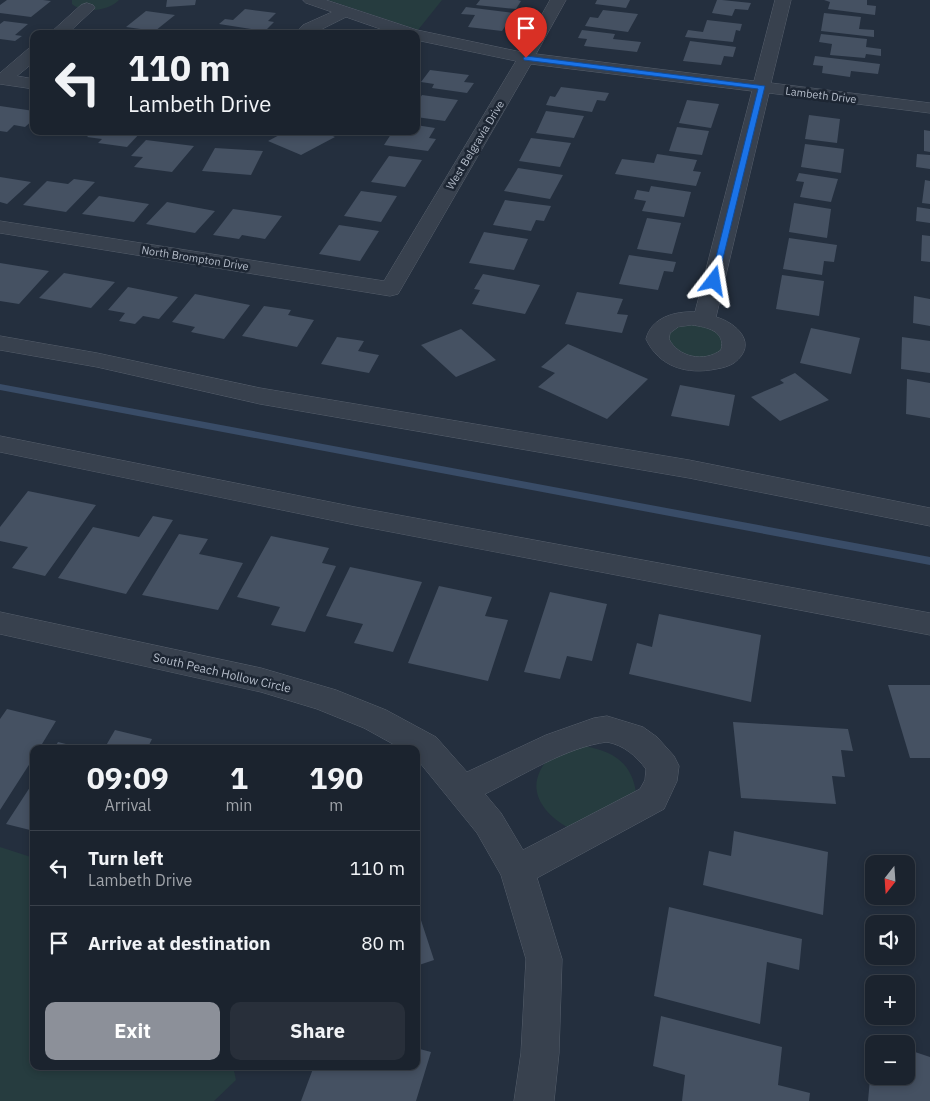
<!DOCTYPE html>
<meta charset="utf-8">
<style>
body{margin:0;font-family:"IBM Plex Sans",sans-serif;background:#282f3a;color:#f1f3f6;height:100vh;display:flex;flex-direction:column;font-size:19px;white-space:nowrap}
*{box-sizing:border-box;margin:0}
p{font-size:16px;color:#a0a4aa}
.icon{flex:none;width:28px;height:28px;fill:none;stroke:currentColor;stroke-width:2;stroke-linecap:round;stroke-linejoin:round}
.map{position:relative;flex:1;overflow:hidden}
.sheet{position:absolute;left:30px;top:745px;width:390px;height:325px;display:flex;flex-direction:column;background:#1b232e;border-radius:10px;box-shadow:0 2px 8px #0003,0 0 0 1px #39404a}
.sheet>*{flex:none}
.banner{position:absolute;left:30px;top:30px;width:390px;height:105px;border-radius:10px;box-shadow:0 2px 8px #0003,0 0 0 1px #39404a;background:#1b232e;color:#f1f3f6;overflow:hidden}
.needle{width:32px;rotate:197deg}
.tools{position:absolute;left:865px;top:855px;display:grid;gap:10px}
.tools a{display:grid;place-items:center;width:50px;height:50px;border-radius:10px;background:#1b232e;box-shadow:0 2px 8px #0003,0 0 0 1px #39404a;font-size:25px}
.pin{position:absolute;display:grid;place-items:center;width:42px;height:42px;color:#fff;margin:-51px -21px;border-radius:50% 50% 50% 0;rotate:-45deg;box-shadow:0 0 5px #0007}
.pin .icon{rotate:45deg}
.me{position:absolute;width:55px;margin:-28px;rotate:14deg;stroke-linejoin:round;filter:drop-shadow(0 0 4px #0008)}
.turn{display:flex;align-items:center;gap:18px;height:105px;padding:0 15px;font-size:22px}
.turn .icon{width:65px;height:65px;stroke-width:2.5}
.turn b{display:block;font-size:35px;line-height:42px}
.eta{display:flex;justify-content:space-evenly;align-items:center;height:85px;text-align:center}
.eta b{font-size:30px;font-weight:700;line-height:35px}
.button{display:flex;gap:10px;margin-top:auto;padding:10px 15px}
.button a{flex:1;height:58px;border-radius:10px;background:#8c9099;color:#fff;font-size:20px;font-weight:700;line-height:58px;text-align:center}
.button a+a{background:#282f3a;color:#f1f3f6}
ul{padding:0;list-style:none}
li{display:flex;align-items:center;gap:15px;height:75px;padding:0 15px;border-top:1px solid #39404a}
li div{flex:1}
li b{display:block;font-size:19px}
li em{font-style:normal}
.map>svg:first-child{display:block}
.green{fill:#263c3f}
.lines{fill:none;stroke-linecap:round;stroke-linejoin:round}
.stream{fill:#394c67;fill-rule:evenodd}
.building{fill:#455162}
.minor-casing{stroke:#565f6c;stroke-width:1}
.minor{fill:#38414e;fill-rule:evenodd}
.route{fill:#1a73e8;stroke:#114b97}
.labels{text-anchor:middle;stroke-width:5;stroke-linejoin:round;paint-order:stroke}
.far-street-label{font-size:11px;fill:#b4bcc9;stroke:#1d2633}
.street-label{font-size:12px;fill:#b4bcc9;stroke:#1d2633}
</style>
<div class="map">
<svg width="930" height="1101" viewBox="0 0 930 1101">
<rect width="100%" height="100%" fill="#242f3e"/>
<path class="green" d="M72,0h47c-10,11 -36,14 -47,4z
M328,0h114l-24,30z
M706,323l27,21 -24,19 -42,-13 -1,-20 7,-5z
M585,746c29,6 46,16 51,46l-69,35c-19,-11 -39,-31 -27,-56 3,-6 8,-14 15,-17 8,-4 21,-5 30,-8z
M0,847l34,11v208h199l3,14 -22,21h-214z"/>
<g class="lines">
<path class="stream" d="M0,384l930,173v8l-930,-175z"/>
</g>
<path class="building" d="M7,0h36l8,1 -20,16 -31,-4v-8z
M167,0h29l-1,5 -29,2z
M480,0h38l3,1 -5,8 -40,-4z
M597,0h33l-4,8 -31,-4z
M717,0h5l29,3 -3,7 -13,-1 -3,7 -20,-3z
M824,0h43v5l9,1 -1,9 -47,-6 2,-7z
M466,7l48,6 -12,18 -34,-4 7,-12 -14,-1z
M245,9l31,4 -8,8 6,1 -9,9 -46,-7 6,-5 8,1z
M603,10l35,4 -10,18 -43,-6 5,-9 8,1z
M146,11l29,4 -20,16 -29,-4z
M824,13l37,4 -2,12 15,1v7l-53,-6z
M707,20l35,4 -2,7 -4,-1 -3,12 -48,-5 3,-7 15,2z
M4,21l24,3 -13,11 7,1 -7,5 -15,-2v-15z
M582,30l33,4 -2,5 28,3 -4,10 -53,-6 3,-7 -9,-1z
M821,34l46,5 -1,8 15,2v7l-15,-2 -1,4 -35,-3 2,-11 -13,-2z
M690,41l46,6 -3,10 -9,-1 -3,9 -38,-4z
M815,56l65,8 -2,10 -27,-3 -1,6 -28,-4 1,-7 -10,-1z
M430,70l39,5 -5,7 10,1 -7,10 -35,-5 2,-4 -13,-2z
M561,87l48,6 -4,8 -8,-1 -5,12 -46,-7 4,-9 5,1z
M422,95l36,5 -13,21 -29,-4v-13z
M687,100l32,4 -8,24 -32,-5z
M0,106l34,5v8l-9,8 -11,-2 -7,7 -7,-1z
M546,111l38,5 -10,22 -38,-5z
M809,115l31,4 -3,24 -32,-4z
M416,125l19,3 -6,10 7,1 -8,12 -44,-6 9,-14h23z
M677,127l32,4 -7,24 -33,-4z
M924,130l6,1v21l-6,-1z
M93,131h49l-15,16 -29,-4 4,-4 -15,-2z
M294,131h28l13,6 -34,18 -33,-14 17,-9 4,2z
M531,138l40,5 -11,24 -41,-6z
M146,140l48,6 -22,26 -38,-5 9,-10 -12,-1z
M805,144l39,5 -3,24 -40,-6z
M215,148l48,3 -12,24 -49,-4z
M657,154l40,6 -4,11 8,1 -5,14 -81,-12 7,-15 32,4z
M917,154l13,1v14l-14,-2z
M389,156l33,4 -17,27 -34,-5z
M518,168l45,7 -13,24 -46,-8z
M799,173l39,6 -7,23 -31,-5 4,-15 -8,-1z
M0,177l31,5 -24,22 -7,-2z
M74,179l21,3 -29,30 -43,-7 24,-24 21,3z
M925,180l5,1v23l-8,-1z
M651,186l40,6 -7,25 -42,-6 4,-10 -12,-2 3,-9 12,2z
M361,191l36,5 -16,26 -37,-6z
M99,196l50,8 -15,18 -52,-8z
M505,200l46,6 -7,15 -8,-1 -5,11 -38,-6z
M167,202l48,9 -20,22 -49,-9z
M794,203l37,6 -4,29 -38,-6z
M917,207l13,2v14l-14,-2z
M233,209l49,7 -17,23 -23,-4 -3,4 -26,-4z
M647,218l34,5 -9,31 -35,-5z
M339,225l40,6 -19,30 -41,-7z
M484,232l44,7 -14,31 -45,-7z
M922,235l8,1v26l-9,-1z
M789,238l48,7 -3,17 -10,-1 -2,14 -39,-6z
M629,255l47,7 -3,10 -9,-1 -6,19 -39,-6z
M0,263l49,8 -30,33 -19,-3z
M64,273l51,9 -24,26 -52,-10z
M483,274l57,11 -15,29 -53,-10 8,-14 -6,-1z
M782,275l42,6 -5,35 -43,-7z
M128,287l50,10 -19,22 -16,-3 -8,8 -16,-3 6,-8 -17,-3z
M577,292l46,7 -6,15 11,1 -6,18 -57,-9z
M195,294l55,11 -26,34 -33,-7 4,-5 -23,-5z
M914,296l16,3v27l-17,-3z
M264,306l27,4 -3,5 26,5 -17,27 -55,-11z
M811,328l49,10 -9,36 -51,-11z
M461,329l35,31 -40,17 -35,-32z
M337,337l27,4 -6,10 21,4 -10,18 -48,-9z
M902,337l28,4v32l-29,-4z
M568,344l80,35 -41,40 -69,-32 17,-14 -14,-6z
M795,373l34,27 -49,21 -29,-24 33,-14 -4,-3z
M907,379l23,4v35l-24,-4z
M680,385l55,10 -6,31 -58,-10z
M28,491l68,14 -51,71 -33,-8 16,-21 -28,-6v-14z
M153,516l20,4 -47,74 -68,-16 35,-51 46,10z
M179,534l29,5 -9,15 44,9 -25,47 -76,-15z
M271,536l58,12 -7,15 14,3 -31,66 -34,-7 9,-18 -43,-10z
M350,567l72,15 -29,70 -39,-9 9,-19 -37,-8z
M439,586l53,11 -7,19 23,4 -20,61 -80,-18z
M550,592l57,12 -15,57 -25,-5 -7,23 -36,-7z
M659,614l102,21 -10,67 -122,-28 8,-31 15,4z
M888,685h42v73h-20z
M7,709l49,12 -17,28h-5v8l-34,53v-91z
M733,722l115,7 5,22 -12,-1 4,27 -13,-1 4,28 -95,-6z
M115,730l37,9 -5,10h-43z
M58,742l24,6v1h-28z
M34,781v50l-28,-7z
M734,831l94,21 -5,63 -120,-30 6,-34 22,5z
M669,907l133,32 -3,31 -32,-8 -7,62 -106,-28z
M417,908l17,52 -18,6v-57z
M661,1016l121,31 -4,38 32,8 -1,8h-127l3,-26 -32,-9z
M416,1048l15,4 -15,49h-115l13,-35h102z
M906,1049l24,8v44h-62l4,-45 2,20h32z"/>
<g class="lines">
<defs>
<path id="minor" d="M303,0h23l91,30 104,22 29,-52h16l-30,54 218,27 21,-81h16l-20,83 159,20v10l-161,-20 -53,224c21,6 43,27 18,46 -5,3 -11,5 -18,6 -29,6 -57,-2 -70,-30 5,-21 28,-28 49,-27l57,-221 -221,-27 -130,225 -3,5 -8,2 -390,-63v-12l384,60 132,-220 -100,-21v-6h-21l-49,-17 -34,17h-17l8,-9 29,-13 -26,-9zM692,325c15,2 34,6 29,25 -17,13 -43,7 -52,-11l1,-6 8,-6z
M87,3l6,2 2,3 -28,26h-18l32,-29z
M34,48v14l-17,14 17,3v10l-34,-5v-11l28,-24z
M0,336l97,17 163,35 429,72 241,48v18l-241,-48 -429,-74 -163,-37 -97,-17z
M0,436l355,71 575,106v22l-575,-110 -355,-73z
M0,612l261,56 75,22 50,20 50,27 31,35 79,-37 48,-17 13,-2 36,11 14,10 17,19 5,10 -2,15 -13,28 -127,69 25,81 -3,94 -5,48h-40l7,-48 5,-94 -25,-84 -24,-42 -61,-75v-9h-14l-38,-21 -47,-19 -56,-17 -261,-58zM607,742c17,3 29,14 39,27l-1,11 -5,9 -117,61 -22,-37 -16,-19c37,-18 81,-47 122,-52z"/>
</defs>
<use href="#minor" class="minor-casing"/>
<use href="#minor" class="minor"/>
</g>
<path class="route" d="M526,56l239,30 -48,197 -3,1 -4,-3 48,-192 -234,-29 -1,-2z"/>
<g class="labels">
<g class="far-street-label">
<text transform="translate(821 95) rotate(7)" y="4">Lambeth Drive</text>
<text transform="translate(475 145) rotate(-59)" y="4">West Belgravia Drive</text>
<text transform="translate(195 258) rotate(9)" y="4">North Brompton Drive</text>
</g>
<g class="street-label">
<text transform="translate(222 673) rotate(13)" y="4">South Peach Hollow Circle</text>
</g>
</g>
</svg>
<div class="tools">
<a><svg class="needle" viewBox="-14 -14 28 28"><path d="M0-13l5 13h-10z" fill="#e53935"/><path d="M0 13l5-13h-10z" fill="#a0a4aa"/></svg></a>
<a><svg class="icon" aria-label="sound" viewBox="0 0 24 24"><path d="M4 9h4l5-4v14l-5-4H4zM17 9q2 3 0 6"/></svg></a>
<a>+</a>
<a>−</a>
</div>
<div class="pin" style="left:526px;top:58px;background:#d93025"><svg class="icon" aria-label="arrive" viewBox="0 0 24 24"><path d="M6 21V4h12l-3 4 3 4H6"/></svg></div>
<svg class="me" style="left:714px;top:281px" viewBox="-20 -20 40 40"><path d="M0-17L14 15 0 8-14 15z" fill="#1a73e8" stroke="#fff" stroke-width="4"/></svg>
<div class="banner">
<div class="turn"><svg class="icon" aria-label="left" viewBox="0 0 24 24"><path d="M17 20v-9H6M10 6l-5 5 5 5"/></svg><div><b>110 m</b>Lambeth Drive</div></div>
</div>
<section class="sheet">
<div class="eta">
<div><b>09:09</b><p>Arrival</p></div>
<div><b>1</b><p>min</p></div>
<div><b>190</b><p>m</p></div>
</div>
<ul>
<li><svg class="icon" aria-label="left" viewBox="0 0 24 24"><path d="M17 20v-9H6M10 6l-5 5 5 5"/></svg><div><b>Turn left</b><p>Lambeth Drive</p></div><em>110 m</em></li>
<li><svg class="icon" aria-label="arrive" viewBox="0 0 24 24"><path d="M6 21V4h12l-3 4 3 4H6"/></svg><div><b>Arrive at destination</b></div><em>80 m</em></li>
</ul>
<div class="button"><a>Exit</a><a>Share</a></div>
</section>
</div>
